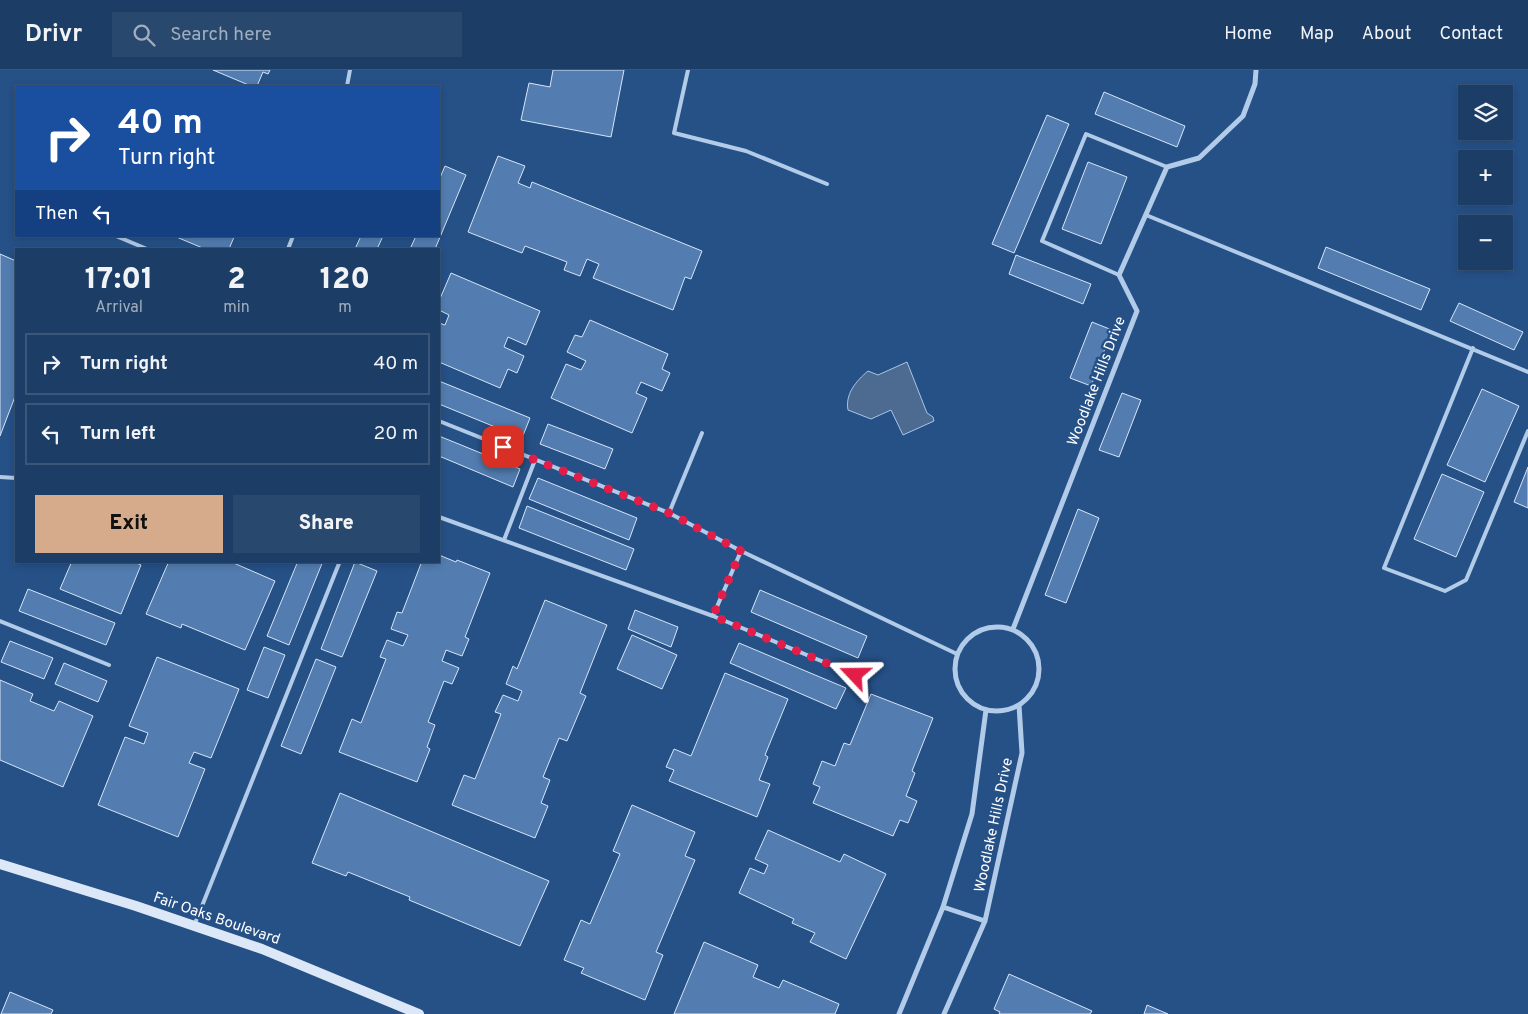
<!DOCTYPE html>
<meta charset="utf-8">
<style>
body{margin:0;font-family:Overpass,sans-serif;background:#29486e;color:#f1f3f6;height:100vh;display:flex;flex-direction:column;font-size:19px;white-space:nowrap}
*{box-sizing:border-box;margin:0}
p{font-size:16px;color:#a0aebf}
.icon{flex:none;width:28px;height:28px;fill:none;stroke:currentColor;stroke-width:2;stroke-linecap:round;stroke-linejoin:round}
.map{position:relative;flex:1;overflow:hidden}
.panel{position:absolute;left:15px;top:178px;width:425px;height:315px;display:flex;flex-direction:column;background:#1c3d65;border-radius:0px;box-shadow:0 2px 8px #0003,0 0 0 1px #3a5679}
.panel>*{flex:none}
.banner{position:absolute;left:15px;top:15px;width:425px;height:152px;border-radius:0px;box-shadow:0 2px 8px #0003,0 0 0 1px #3a5679;background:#1a4fa0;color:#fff;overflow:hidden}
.fabs{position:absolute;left:1458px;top:15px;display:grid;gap:10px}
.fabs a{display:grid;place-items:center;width:55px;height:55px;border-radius:0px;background:#1c3d65;box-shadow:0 2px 8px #0003,0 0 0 1px #3a5679;font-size:25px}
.pin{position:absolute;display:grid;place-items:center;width:42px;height:42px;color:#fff;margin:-21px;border-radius:10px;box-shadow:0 2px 8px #0006}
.me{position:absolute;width:55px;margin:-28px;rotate:293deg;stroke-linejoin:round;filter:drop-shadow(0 0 4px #0008)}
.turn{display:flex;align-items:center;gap:18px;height:105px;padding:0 20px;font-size:22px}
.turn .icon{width:65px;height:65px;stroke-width:2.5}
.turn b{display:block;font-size:35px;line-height:42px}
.then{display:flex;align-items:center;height:48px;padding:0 20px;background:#0003;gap:10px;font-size:19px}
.eta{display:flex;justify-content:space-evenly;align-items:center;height:85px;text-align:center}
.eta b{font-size:30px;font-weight:800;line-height:35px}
.action{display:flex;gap:10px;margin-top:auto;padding:10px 20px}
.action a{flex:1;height:58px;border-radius:0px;background:#d6ab8b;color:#111;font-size:20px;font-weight:800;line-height:58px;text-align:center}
.action a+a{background:#29486e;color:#f1f3f6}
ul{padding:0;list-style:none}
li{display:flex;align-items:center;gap:15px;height:62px;margin:0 10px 8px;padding:0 10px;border:2px solid #3a5679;border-radius:0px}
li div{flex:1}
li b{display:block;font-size:19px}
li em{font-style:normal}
header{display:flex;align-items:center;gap:30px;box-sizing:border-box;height:70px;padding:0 25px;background:#1c3d65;border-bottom:1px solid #3a5679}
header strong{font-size:24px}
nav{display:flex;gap:28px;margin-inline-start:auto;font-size:18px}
.search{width:350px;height:45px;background:#29486e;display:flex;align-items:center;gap:12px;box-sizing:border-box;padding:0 18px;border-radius:0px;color:#a0aebf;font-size:19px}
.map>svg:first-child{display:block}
.water{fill:#4d6b91;stroke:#a6c6e9}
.building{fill:#537db0;stroke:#d6e5f7}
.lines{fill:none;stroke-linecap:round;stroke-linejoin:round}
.lane{stroke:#b2cbe8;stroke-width:4}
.street{stroke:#b2cbe8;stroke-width:5}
.secondary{stroke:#dce8f7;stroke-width:10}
.route{stroke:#e11d48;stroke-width:9;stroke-dasharray:0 16.2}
.labels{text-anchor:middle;stroke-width:5;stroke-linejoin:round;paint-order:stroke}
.street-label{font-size:15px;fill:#fff;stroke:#265187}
</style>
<header>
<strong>Drivr</strong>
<div class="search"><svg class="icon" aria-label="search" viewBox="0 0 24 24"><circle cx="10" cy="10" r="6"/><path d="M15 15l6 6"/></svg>Search here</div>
<nav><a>Home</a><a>Map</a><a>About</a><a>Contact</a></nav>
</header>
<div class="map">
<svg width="1528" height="944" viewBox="0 0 1528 944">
<rect width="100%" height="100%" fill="#265187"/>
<path class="water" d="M907,292l20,51 6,4 1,4 -31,14 -12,-25 -20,9 -23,-9c-3,-16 8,-29 20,-39l10,4z"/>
<path class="building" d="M213,0h57l-2,4 -5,-2 -6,14h-6z
M553,0h71l-13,67 -90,-17 8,-37 21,4z
M1104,22l81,34 -8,21 -82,-33z
M1047,45l22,9 -55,129 -22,-9z
M498,86l27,10 -7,17 12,5 2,-6 170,69 -11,28 -6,-2 -12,33 -80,-32 6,-14 -12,-5 -7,17 -16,-6 3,-8 -42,-16 -3,7 -54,-21z
M1088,92l39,15 -26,67 -39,-15z
M445,96l21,9 -31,74h-25l6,-13h23v-56z
M174,166h58l2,1 -5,12h-24z
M361,166h22l-6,13h-22z
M1326,177l104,42 -9,21 -103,-42z
M0,184l16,7v133l-16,42z
M1016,185l75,29 -8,20 -74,-30z
M451,203l89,38 -14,34 -18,-8 -4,10 20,9 -7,17 -9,-4 -8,19 -61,-26v-39l6,2 4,-10 -10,-5v-9z
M1459,233l64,29 -9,18 -64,-29z
M590,250l78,34 -6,15 8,4 -8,18 -21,-9 -5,11 11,5 -15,35 -81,-35 15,-34 15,6 5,-9 -19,-9 8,-17 7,2z
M1092,252l20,8 -21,56 -21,-8z
M439,311l91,37 -8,20 -83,-34z
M1482,319l37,17 -34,76 -38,-17z
M1122,323l19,7 -22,57 -20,-7z
M548,354l65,25 -8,20 -65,-25z
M439,366l81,33 -7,18 -74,-31z
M1528,397v41l-14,-6z
M1442,404l42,18 -28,65 -42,-18z
M538,408l99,40 -8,22 -100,-41z
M527,436l107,43 -8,21 -107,-42z
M1078,439l21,9 -33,85 -21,-8z
M439,485l17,7 1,-2 33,13 -25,64 4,2 -7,17 -16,-6 -4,11 17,7 -7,16 -8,-3 -16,41 7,3 -8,22 3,2 -13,33 -78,-30 13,-33 9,4 25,-64 -6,-2 7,-17 16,6 5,-11 -17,-6 6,-17 5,1 20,-52h17z
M72,491h60l9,4 -20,49 -61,-25z
M169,491h60l46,20 -30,69 -63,-26 -1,4 -35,-14z
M298,491h25l-34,84 -22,-9z
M355,492l22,9 -35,86 -21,-8z
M28,519l87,34 -9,22 -87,-34z
M760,520l107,46 -9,22 -107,-46z
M545,530l62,25 -27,68 6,3 -19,45 -8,-3 -16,39 7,3 -9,23 7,3 -13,32 -83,-33 12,-30 11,4 26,-65 -6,-2 8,-17 15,6 4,-10 -16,-7 7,-18 4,3z
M635,540l43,17 -7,20 -43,-18z
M632,565l45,20 -15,34 -45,-20z
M10,571l43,17 -9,21 -43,-17z
M739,573l107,45 -10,21 -106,-46z
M264,577l21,8 -17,43 -21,-8z
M157,587l82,32 -28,69 -17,-6 -5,11 16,6 -27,68 -80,-32 27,-68 19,7 4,-11 -19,-7z
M316,589l20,8 -35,87 -20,-8z
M64,593l43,18 -9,21 -43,-18z
M725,603l63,26 -23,56 3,2 -9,23 11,4 -13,33 -88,-36 5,-11 -8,-3 8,-18 17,7z
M0,610l33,14 -3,7 24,10 5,-10 34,15 -30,71 -63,-27z
M871,624l62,24 -21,53 3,2 -9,23 11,5 -9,22 -8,-3 -7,16 -80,-33 7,-16 -7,-3 9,-23 13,5 9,-23 6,2z
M340,723l209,88 -29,65 -111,-46 1,-3 -62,-25 -2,4 -34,-13z
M632,735l63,27 -10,24 10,4 -39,92 7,3 -18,45 -64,-27 3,-5 -20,-8 17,-40 9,4 30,-70 -7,-3z
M768,760l72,32 4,-8 42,20 -40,85 -36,-17 5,-9 -23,-10 2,-4 -55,-26 11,-25 14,6 4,-9 -13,-6z
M704,872l54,23 -5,12 26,11 4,-8 56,24 -4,10h-161z
M1009,904l83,37 -2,3h-91l1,-2 -6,-3z
M10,922l43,18 -2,4h-50z
M1147,935l21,9h-24z"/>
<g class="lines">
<path class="lane" d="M688,0l-14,63 72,18 81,33
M347,16l3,-16
M1146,145l382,157
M116,166l31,13
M288,179l5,-13
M1119,205l-77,-34 44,-107 81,33
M1473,278l-89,220 61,23 21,-11 62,-149
M439,351l230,92 72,38 216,103
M0,407l16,1
M669,443l33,-80
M439,447l274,99 142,59
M504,470l31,-80
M713,546l28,-65
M0,551l109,44
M194,856l146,-365"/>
<path class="street" d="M955 599a42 42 0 1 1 84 0a42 42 0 1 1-84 0Z
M1013,559l124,-318 -18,-36 48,-108 32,-9 44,-42 12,-32 1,-14
M943,837l42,14
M899,944l44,-107 29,-93 14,-104
M944,944l41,-93 37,-168 -3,-48"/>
<path class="secondary" d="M0,794l136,42 126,43 157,65"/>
</g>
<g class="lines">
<path class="route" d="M503,377l166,66 72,38 -28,65 142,59"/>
</g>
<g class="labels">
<g class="street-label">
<text transform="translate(1096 311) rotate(-69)" y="5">Woodlake Hills Drive</text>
<text transform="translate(993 755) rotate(-78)" y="5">Woodlake Hills Drive</text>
<text transform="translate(217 848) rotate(19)" y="5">Fair Oaks Boulevard</text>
</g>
</g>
</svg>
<div class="fabs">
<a><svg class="icon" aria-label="layers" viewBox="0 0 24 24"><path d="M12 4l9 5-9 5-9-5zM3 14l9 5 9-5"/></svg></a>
<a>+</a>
<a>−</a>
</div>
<div class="pin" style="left:503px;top:377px;background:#d93025"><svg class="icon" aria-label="arrive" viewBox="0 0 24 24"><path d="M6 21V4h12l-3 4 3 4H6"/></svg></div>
<svg class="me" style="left:855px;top:605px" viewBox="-20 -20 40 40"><path d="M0-17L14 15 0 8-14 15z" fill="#e11d48" stroke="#fff" stroke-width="4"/></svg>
<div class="banner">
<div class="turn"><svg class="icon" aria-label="right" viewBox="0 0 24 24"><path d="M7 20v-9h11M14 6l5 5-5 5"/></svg><div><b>40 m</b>Turn right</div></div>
<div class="then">Then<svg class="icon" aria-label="left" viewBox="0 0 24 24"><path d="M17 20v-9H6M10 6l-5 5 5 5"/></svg></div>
</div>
<section class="panel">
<div class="eta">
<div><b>17:01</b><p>Arrival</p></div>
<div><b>2</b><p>min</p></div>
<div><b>120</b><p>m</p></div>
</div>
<ul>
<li><svg class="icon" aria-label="right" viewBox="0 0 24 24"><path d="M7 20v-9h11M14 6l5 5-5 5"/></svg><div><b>Turn right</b></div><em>40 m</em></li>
<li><svg class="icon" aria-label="left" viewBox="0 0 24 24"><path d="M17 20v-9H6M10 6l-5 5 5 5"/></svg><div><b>Turn left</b></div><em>20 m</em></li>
</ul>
<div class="action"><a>Exit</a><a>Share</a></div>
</section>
</div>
